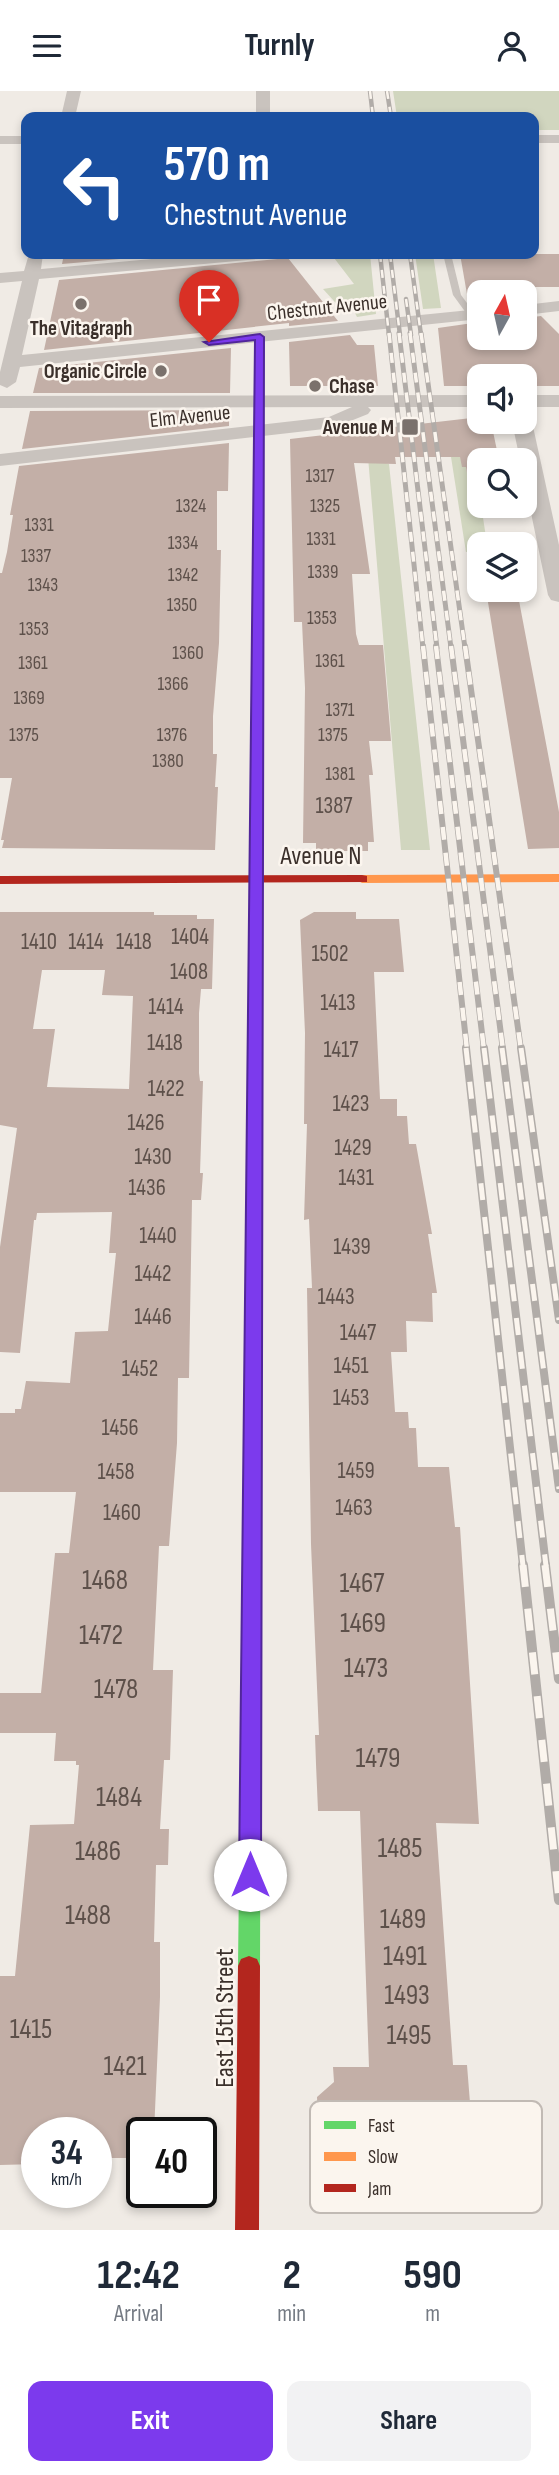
<!DOCTYPE html>
<style>
body{margin:0;font-family:"Sofia Sans Condensed",sans-serif;background:#f2f2f3;color:#1f2937;height:100vh;display:flex;flex-direction:column;font-size:26px;white-space:nowrap}
*{box-sizing:border-box;margin:0}
p{font-size:23px;color:#747a83}
.icon{flex:none;width:38px;height:38px;fill:none;stroke:currentColor;stroke-width:2;stroke-linecap:round;stroke-linejoin:round}
.map{position:relative;height:2139px;overflow:hidden}
.sheet{display:flex;flex-direction:column;background:#fff;flex:1}
.sheet>*{flex:none}
.guide{position:absolute;left:21px;top:21px;width:518px;height:147px;border-radius:14px;box-shadow:0 4px 10px #0003;background:#1a4fa0;color:#fff;overflow:hidden}
.needle{width:46px;rotate:8deg}
.buttons{position:absolute;left:467px;top:189px;display:grid;gap:14px}
.buttons a{display:grid;place-items:center;width:70px;height:70px;border-radius:14px;background:#fff;box-shadow:0 4px 10px #0003;font-size:35px}
.speed{position:absolute;left:21px;top:2026px;display:flex;gap:14px;font-size:35px;font-weight:700;text-align:center}
.speed>*{display:grid;place-content:center;width:91px;height:91px;border-radius:50%;background:#fff;box-shadow:0 4px 10px #0003;line-height:1}
.speed small{font-size:18px;font-weight:400}
.speed .limit{border:4px solid #111;border-radius:10px;background:#fff;color:#111}
.pin{position:absolute;display:grid;place-items:center;width:60px;height:60px;color:#fff;margin:-72px -30px;border-radius:50% 50% 50% 0;rotate:-45deg;box-shadow:0 0 7px #0007}
.pin .icon{rotate:45deg}
.me{position:absolute;width:77px;margin:-38px;rotate:0deg;stroke-linejoin:round;filter:drop-shadow(0 0 5px #0008)}
.turn{display:flex;align-items:center;gap:24px;height:147px;padding:0 28px;font-size:32px}
.turn .icon{width:91px;height:91px;stroke-width:2.5}
.turn b{display:block;font-size:49px;line-height:60px}
.eta{display:flex;justify-content:space-evenly;align-items:center;height:119px;text-align:center}
.eta b{font-size:42px;font-weight:700;line-height:49px}
.action{display:flex;gap:14px;margin-top:auto;padding:14px 28px}
.action a{flex:1;height:80px;border-radius:14px;background:#7c3aed;color:#fff;font-size:28px;font-weight:700;line-height:80px;text-align:center}
.action a+a{background:#f2f2f3;color:#1f2937}
header{display:flex;justify-content:space-between;align-items:center;height:91px;padding:0 28px;background:#fff;font-size:32px;font-weight:700}
.map>svg:first-child{display:block}
.green{fill:#d1d6bf}
.building{fill:#c3afa7;fill-rule:evenodd}
.lines{fill:none;stroke-linecap:round;stroke-linejoin:round}
.path{stroke:#c2bbb6;stroke-width:2.5;stroke-dasharray:2 2;stroke-linecap:butt}
.lane{fill:#c9c3be;fill-rule:evenodd}
.street{fill:#c9c3be;fill-rule:evenodd}
.fast{fill:#63d668;fill-rule:evenodd}
.slow{fill:#ff974d;fill-rule:evenodd}
.jam{fill:#b3261e;fill-rule:evenodd}
.rail-far4-casing{stroke:#b1aca8;stroke-width:4.5}
.rail-far3-casing{stroke:#b1aca8;stroke-width:5}
.rail-far2-casing{stroke:#b1aca8;stroke-width:6}
.rail-far1-casing{stroke:#b1aca8;stroke-width:8}
.rail-casing{stroke:#b1aca8;stroke-width:10}
.rail-far4{stroke:#fbf5ee;stroke-width:2.5;stroke-dasharray:8;stroke-linecap:butt}
.rail-far3{stroke:#fbf5ee;stroke-width:3.5;stroke-dasharray:10;stroke-linecap:butt}
.rail-far2{stroke:#fbf5ee;stroke-width:4.5;stroke-dasharray:13;stroke-linecap:butt}
.rail-far1{stroke:#fbf5ee;stroke-width:5;stroke-dasharray:17;stroke-linecap:butt}
.rail{stroke:#fbf5ee;stroke-width:7;stroke-dasharray:22;stroke-linecap:butt}
.route{fill:#7c3aed;stroke:#51269a;stroke-width:2}
.poi-dot{fill:#7a716c;stroke:#fbf5ee;stroke-width:2.5}
.labels{text-anchor:middle;stroke-width:5;stroke-linejoin:round;paint-order:stroke}
.far-number-label{font-size:19px;fill:#5d504a}
.far-street-label{font-size:21px;fill:#3b302b;stroke:#fbf5ee}
.far-poi-label{font-size:21px;font-weight:bold;fill:#3b302b;stroke:#fbf5ee;text-anchor:end}
.number-label{font-size:23px;fill:#5d504a}
.street-label{font-size:26px;fill:#3b302b;stroke:#fbf5ee}
.near-number-label{font-size:28px;fill:#5d504a}
.key{fill:#fbf5ee;stroke:#c1bab4;stroke-width:2}
.key-label{font-size:19px;fill:#3b302b}
</style>
<header><svg class="icon" aria-label="menu" viewBox="0 0 24 24"><path d="M4 6h16M4 12h16M4 18h16"/></svg>Turnly<svg class="icon" aria-label="person" viewBox="0 0 24 24"><circle cx="12" cy="8" r="4"/><path d="M4 21q1-7 8-7t8 7"/></svg></header>
<div class="map">
<svg width="559" height="2139" viewBox="0 0 559 2139">
<rect width="100%" height="100%" fill="#f0ebe5"/>
<path class="green" d="M393,0h166v39h-25v-13h-137z
M331,163h39l6,60 -19,3 -3,-6 -10,1 -21,-23 31,-5z
M415,163h18l8,54 -18,1z
M368,366l21,7 41,386h-29z
M451,366h9l6,10 7,44h9l5,33h-7l-1,8h-13z"/>
<path class="building" d="M64,163h114l-116,10z
M460,163h99v33h-48l6,5h-37v14l-7,1 -5,-7z
M288,167l50,63 -49,5v-3l-245,27 15,-70z
M541,225l18,18v52h-34v-10h-45v10h-36l-6,-58 42,-6v16h45v-20z
M350,244l7,10h17l4,41h-88l-1,-44z
M231,257l-1,45h-197l6,-25z
M229,319v16l-207,23 8,-38z
M480,326v5h11l8,38h-19v46h27l1,5h-35l-7,-44h-4l-2,-10h-65l1,7 -42,-1 16,111h-18l4,60 3,11h24l8,96h-22l4,34h-4l5,67h-6v9h-52v-8h-13l2,-155 -3,-66h-8l-4,-183z
M229,352l-1,48h-11v59h4l-2,93 -6,73v38h4l-2,33h3l-3,63 -213,-2 2,-8h-3l11,-62h-12v-205h2l5,-21 6,-37h-3l9,-49z
M486,499h31l42,222v36l-31,1z
M0,821h154v3h43v4h17l-2,70h-11l-2,24v60l1,8h3l-3,92h3l-2,27h-9l-3,178h-11l-1,65 -8,103h-10l-6,124h20l-3,90h-6l-4,69h9l-1,36h-12l-2,77h6v55l-6,136h-12v25h-46v-25h-59v31l-37,1v-189h15l15,-151 44,-1 5,-59h-3v-4h-22l2,-28h-56v-40h41l14,-140h14l7,-61h-76v-79h15v-4h6l5,-28 44,2 5,-51 33,-1 8,-78h-7l3,-41 -75,1 -1,7h-2l-14,133 -20,-1v-105l17,-119 -17,-3zM42,879h63l-3,25 31,1 -4,93 -82,-2 8,-58h-22z
M314,821h42v7h43l5,53h-30l6,127h17v17h10l2,28h7l16,90h-4l9,59h-5l1,29 -27,-1 1,31h-16l4,60h13l1,16h7l2,39h31l6,60h5l19,297 -43,-1 17,242h14l8,101 -155,3 -3,-72 17,-15 -1,-15h36l-9,-256h-42l-2,-47 -1,-29h4l-8,-191 -4,-256h5l-3,-69 -5,1 3,-96h-3l1,-91 -5,-113z"/>
<g class="lines">
<path class="path" d="M443,21l1,5"/>
<path class="lane" d="M443,163h8l10,41 15,20 -1,2h-6l-16,-22z"/>
<path class="street" d="M67,0h14l-6,26h-14z
M256,0h14v26h-14z
M534,44h25v8h-25z
M0,45h26v8h-26z
M29,163h14l-2,15 166,-15h59l-8,5 -219,20 -17,76 458,-46v10l-460,48 -4,15 -9,6 -7,-3v-13l22,-91 -22,2v-10l24,-2z
M559,210v10l-34,4v-10z
M480,304v12h-112l3,3 -3,4 -35,14 -333,38v-12l329,-37 23,-10 -352,1v-12z
M525,304h34v12h-34z
M525,326l7,5 27,123v57l-8,-2 -3,-5 -23,-111v-24h-5l-8,-38h13z"/>
<path class="fast" d="M260,243l4,3v116l-5,3 -5,-3 2,-116z
M254,1182l8,6 -2,687 -3,7 -8,3 -8,-3 -3,-7 8,-687z"/>
<path class="slow" d="M259,359l5,3 -2,550 -7,4 -7,-4 6,-550z
M559,783v8l-197,1 -7,-4 7,-4z"/>
<path class="jam" d="M362,784l5,1v6l-367,2v-8z
M255,908l7,4v276l-8,6 -8,-6 2,-276z
M249,1865l8,3 3,7 -1,264h-24l3,-264 3,-7z"/>
<defs>
<path id="rail-far4" d="M370,0l3,26
M387,0l4,26
M380,163l9,81
M390,163l10,81
M410,163l11,81
M406,208l5,36"/>
<path id="rail-far3" d="M389,242l34,315
M399,242l38,315
M410,242l41,315
M421,242l44,315"/>
<path id="rail-far2" d="M423,555l44,404
M436,555l48,404
M451,555l52,404
M465,555l56,404"/>
<path id="rail-far1" d="M466,957l57,518
M484,957l62,518
M502,957l57,441
M521,957l38,272"/>
<path id="rail" d="M523,1474l36,335
M545,1474l14,114"/>
</defs>
<use href="#rail-far4" class="rail-far4-casing"/>
<use href="#rail-far3" class="rail-far3-casing"/>
<use href="#rail-far2" class="rail-far2-casing"/>
<use href="#rail-far1" class="rail-far1-casing"/>
<use href="#rail" class="rail-casing"/>
<use href="#rail-far4" class="rail-far4"/>
<use href="#rail-far3" class="rail-far3"/>
<use href="#rail-far2" class="rail-far2"/>
<use href="#rail-far1" class="rail-far1"/>
<use href="#rail" class="rail"/>
</g>
<path class="route" d="M260,243l4,3 -3,1538 -3,7 -8,2 -8,-2 -3,-7 16,-1535 -46,5 -5,-3z"/>
<g class="poi-dot">
<circle cx="81" cy="213" r="7"/>
<circle cx="161" cy="280" r="7"/>
<circle cx="315" cy="295" r="7"/>
<rect x="401" y="327" width="18" height="18" rx="3.5"/>
</g>
<g class="labels">
<g class="far-number-label">
<text x="320" y="391">1317</text>
<text x="191" y="421">1324</text>
<text x="325" y="421">1325</text>
<text x="39" y="440">1331</text>
<text x="321" y="454">1331</text>
<text x="183" y="458">1334</text>
<text x="36" y="471">1337</text>
<text x="323" y="487">1339</text>
<text x="183" y="490">1342</text>
<text x="43" y="500">1343</text>
<text x="182" y="520">1350</text>
<text x="322" y="533">1353</text>
<text x="34" y="544">1353</text>
<text x="188" y="568">1360</text>
<text x="330" y="576">1361</text>
<text x="33" y="578">1361</text>
<text x="173" y="599">1366</text>
<text x="29" y="613">1369</text>
<text x="340" y="625">1371</text>
<text x="24" y="650">1375</text>
<text x="172" y="650">1376</text>
<text x="333" y="650">1375</text>
<text x="168" y="676">1380</text>
<text x="340" y="689">1381</text>
</g>
<g class="far-street-label">
<text transform="translate(327 216) rotate(-6)" y="7">Chestnut Avenue</text>
<text transform="translate(190 325) rotate(-6)" y="7">Elm Avenue</text>
</g>
<g class="far-poi-label">
<text x="81" y="244" text-anchor="middle">The Vitagraph</text>
<text x="147" y="287">Organic Circle</text>
<text x="329" y="302" text-anchor="start">Chase</text>
<text x="394" y="343">Avenue M</text>
</g>
<g class="number-label">
<text x="334" y="722">1387</text>
<text x="190" y="853">1404</text>
<text x="39" y="858">1410</text>
<text x="86" y="858">1414</text>
<text x="134" y="858">1418</text>
<text x="330" y="870">1502</text>
<text x="189" y="888">1408</text>
<text x="338" y="919">1413</text>
<text x="166" y="923">1414</text>
<text x="165" y="959">1418</text>
<text x="341" y="966">1417</text>
<text x="166" y="1005">1422</text>
<text x="351" y="1020">1423</text>
<text x="146" y="1039">1426</text>
<text x="353" y="1064">1429</text>
<text x="153" y="1073">1430</text>
<text x="356" y="1094">1431</text>
<text x="147" y="1104">1436</text>
<text x="158" y="1152">1440</text>
<text x="352" y="1163">1439</text>
<text x="153" y="1190">1442</text>
<text x="336" y="1213">1443</text>
<text x="153" y="1233">1446</text>
<text x="358" y="1249">1447</text>
<text x="351" y="1282">1451</text>
<text x="140" y="1285">1452</text>
<text x="351" y="1314">1453</text>
<text x="120" y="1344">1456</text>
<text x="356" y="1387">1459</text>
<text x="116" y="1388">1458</text>
<text x="354" y="1424">1463</text>
<text x="122" y="1429">1460</text>
</g>
<g class="street-label">
<text x="321" y="773">Avenue N</text>
<text transform="translate(224 1927) rotate(-90)" y="9">East 15th Street</text>
</g>
<g class="near-number-label">
<text x="105" y="1498">1468</text>
<text x="362" y="1501">1467</text>
<text x="363" y="1541">1469</text>
<text x="101" y="1553">1472</text>
<text x="366" y="1586">1473</text>
<text x="116" y="1607">1478</text>
<text x="378" y="1676">1479</text>
<text x="119" y="1715">1484</text>
<text x="400" y="1766">1485</text>
<text x="98" y="1769">1486</text>
<text x="88" y="1833">1488</text>
<text x="403" y="1837">1489</text>
<text x="405" y="1874">1491</text>
<text x="407" y="1913">1493</text>
<text x="31" y="1947">1415</text>
<text x="409" y="1953">1495</text>
<text x="125" y="1984">1421</text>
</g>
</g>
<rect x="310" y="2010" width="232" height="112" rx="10" class="key"/>
<rect x="324" y="2030" width="32" height="8" fill="#63d668"/>
<rect x="324" y="2061" width="32" height="9" fill="#ff974d"/>
<rect x="324" y="2093" width="32" height="8" fill="#b3261e"/>
<g class="key-label">
<text x="368" y="2041">Fast</text>
<text x="368" y="2072">Slow</text>
<text x="368" y="2104">Jam</text>
</g>
</svg>
<div class="buttons">
<a><svg class="needle" viewBox="-14 -14 28 28"><path d="M0-13l5 13h-10z" fill="#e53935"/><path d="M0 13l5-13h-10z" fill="#747a83"/></svg></a>
<a><svg class="icon" aria-label="sound" viewBox="0 0 24 24"><path d="M4 9h4l5-4v14l-5-4H4zM17 9q2 3 0 6"/></svg></a>
<a><svg class="icon" aria-label="search" viewBox="0 0 24 24"><circle cx="10" cy="10" r="6"/><path d="M15 15l6 6"/></svg></a>
<a><svg class="icon" aria-label="layers" viewBox="0 0 24 24"><path d="M12 4l9 5-9 5-9-5zM3 14l9 5 9-5"/></svg></a>
</div>
<div class="speed"><div>34<small>km/h</small></div><div class="limit">40</div></div>
<div class="pin" style="left:209px;top:251px;background:#d93025"><svg class="icon" aria-label="arrive" viewBox="0 0 24 24"><path d="M6 21V4h12l-3 4 3 4H6"/></svg></div>
<svg class="me" style="left:250px;top:1784px" viewBox="-20 -20 40 40"><circle r="19" fill="#fff"/><path d="M0-13L10 11 0 6-10 11z" fill="#7c3aed"/></svg>
<div class="guide">
<div class="turn"><svg class="icon" aria-label="left" viewBox="0 0 24 24"><path d="M17 20v-9H6M10 6l-5 5 5 5"/></svg><div><b>570 m</b>Chestnut Avenue</div></div>
</div>
</div>
<section class="sheet">
<div class="eta">
<div><b>12:42</b><p>Arrival</p></div>
<div><b>2</b><p>min</p></div>
<div><b>590</b><p>m</p></div>
</div>
<div class="action"><a>Exit</a><a>Share</a></div>
</section>
